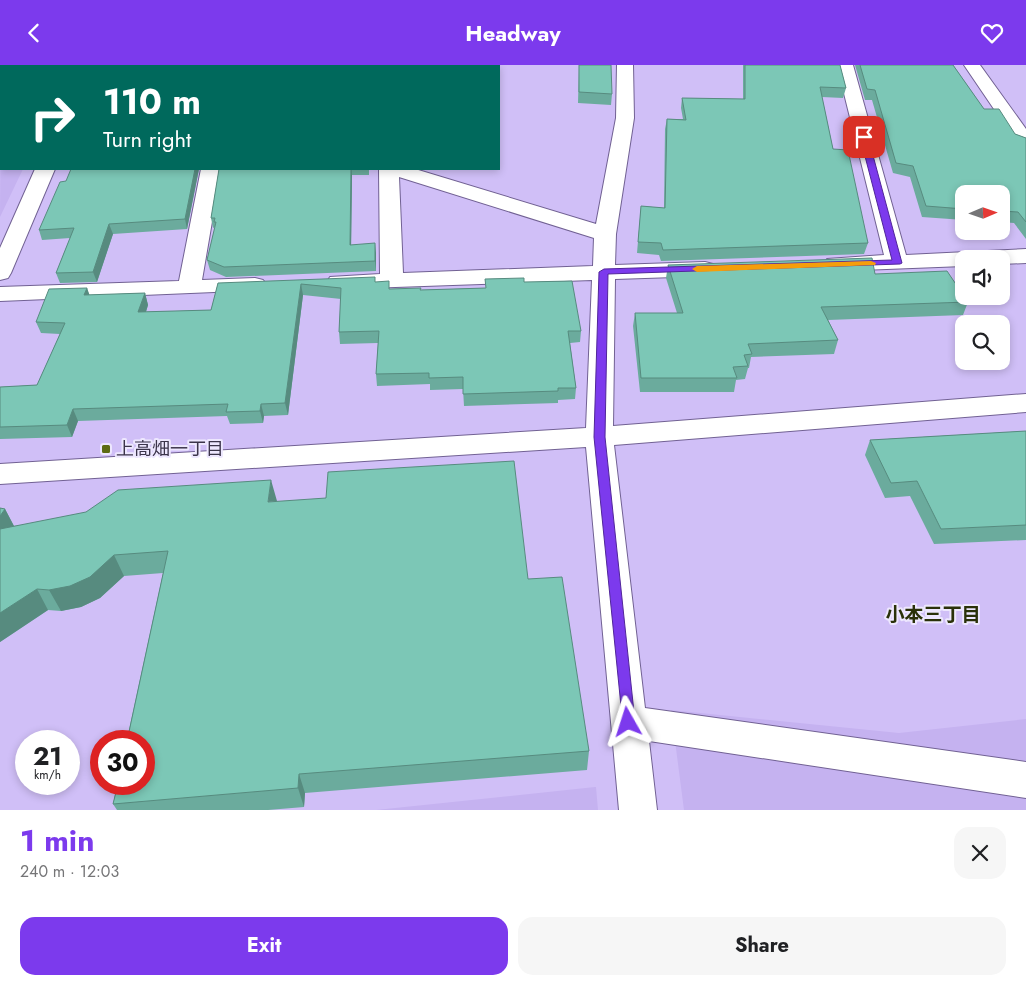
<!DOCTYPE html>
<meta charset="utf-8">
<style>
body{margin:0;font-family:Jost,"Noto Sans JP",sans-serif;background:#f6f6f6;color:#202124;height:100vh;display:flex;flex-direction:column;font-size:19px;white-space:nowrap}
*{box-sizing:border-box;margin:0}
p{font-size:16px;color:#757577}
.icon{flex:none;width:28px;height:28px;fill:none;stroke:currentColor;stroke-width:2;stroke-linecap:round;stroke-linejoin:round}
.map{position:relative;height:745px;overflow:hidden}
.side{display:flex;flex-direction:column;background:#fff;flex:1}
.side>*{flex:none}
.top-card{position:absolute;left:0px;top:0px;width:500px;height:105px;box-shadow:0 2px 8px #0003;background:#00695c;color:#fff;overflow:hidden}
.needle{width:32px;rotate:88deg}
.tools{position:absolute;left:955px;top:120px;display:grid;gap:10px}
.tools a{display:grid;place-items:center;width:55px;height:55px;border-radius:10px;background:#fff;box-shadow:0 2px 8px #0003;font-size:25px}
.speed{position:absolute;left:15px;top:665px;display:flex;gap:10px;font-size:25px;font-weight:700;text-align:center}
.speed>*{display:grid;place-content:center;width:65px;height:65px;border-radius:50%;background:#fff;box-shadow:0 2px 8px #0003;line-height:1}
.speed small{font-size:12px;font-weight:400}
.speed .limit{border:8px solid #d22;background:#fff;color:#111}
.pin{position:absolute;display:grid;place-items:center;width:42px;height:42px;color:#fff;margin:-21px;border-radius:10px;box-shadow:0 2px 8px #0006}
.me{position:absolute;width:55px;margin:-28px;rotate:354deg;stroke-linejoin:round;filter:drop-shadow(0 0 4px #0008)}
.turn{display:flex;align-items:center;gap:18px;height:105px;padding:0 20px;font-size:22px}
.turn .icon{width:65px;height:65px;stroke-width:2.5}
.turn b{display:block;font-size:35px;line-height:42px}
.round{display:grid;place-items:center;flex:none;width:52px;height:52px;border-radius:15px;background:#f6f6f6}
.summary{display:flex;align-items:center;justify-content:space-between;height:85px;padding:0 20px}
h1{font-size:30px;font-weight:700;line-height:38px;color:#7c3aed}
.primary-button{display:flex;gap:10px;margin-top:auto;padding:10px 20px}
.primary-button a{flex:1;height:58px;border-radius:15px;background:#7c3aed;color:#fff;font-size:20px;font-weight:700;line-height:58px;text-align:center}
.primary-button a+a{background:#f6f6f6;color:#202124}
header{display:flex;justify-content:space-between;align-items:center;height:65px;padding:0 20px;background:#7c3aed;color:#fff;font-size:22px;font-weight:700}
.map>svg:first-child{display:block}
.built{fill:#c5b2f0}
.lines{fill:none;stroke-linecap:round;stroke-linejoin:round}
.minor-casing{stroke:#716193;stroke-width:2}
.minor{fill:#fff;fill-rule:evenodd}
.wall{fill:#6bab9d}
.shaded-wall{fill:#578b7f}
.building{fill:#7cc7b6;stroke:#578b7f}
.route{fill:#7c3aed;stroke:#51269a}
.slow{fill:#f59e0b}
.poi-dot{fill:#5d6b13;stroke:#ede7fe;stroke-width:2}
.labels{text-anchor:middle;stroke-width:4;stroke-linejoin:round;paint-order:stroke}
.poi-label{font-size:18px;fill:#3b344a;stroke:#ede7fe;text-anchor:start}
.neighbourhood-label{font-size:19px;font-weight:bold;fill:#2a3109;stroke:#ede7fe}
</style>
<header><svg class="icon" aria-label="back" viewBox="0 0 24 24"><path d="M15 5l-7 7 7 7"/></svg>Headway<svg class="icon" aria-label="heart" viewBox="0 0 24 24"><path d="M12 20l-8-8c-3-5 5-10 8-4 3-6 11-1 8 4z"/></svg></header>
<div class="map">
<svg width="1026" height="745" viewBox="0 0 1026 745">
<rect width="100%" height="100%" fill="#d0bff7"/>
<path class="built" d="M1,11v93h22l-23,48z
M671,645l228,23 127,-14v91h-342z
M596,722l2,23h-222l219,-23z"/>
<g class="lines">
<defs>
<path id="minor" d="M617,0h16l1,53 -18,116 -1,31 90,-3 8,2 3,5 -3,5 -8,2 -90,3 -2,147 413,-32v18l-412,33 31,263 381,54v36l-377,-57 8,69h-38l-33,-363 -586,37v-20l586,-36 6,-148 -254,9 -8,-2 -3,-5 3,-5 50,-3 -1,-105h36l181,55 20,-106zM399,112l195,61 -1,28 -190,7z
M837,0h16l53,190 120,-6v14l-25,1v-5h-37v7l-129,5 -8,-2 -3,-5 3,-5 57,-4z
M964,0h16l46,64v19l-7,-2z
M35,104h20l-44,104 -3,5 -8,2v-32z
M201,104h20l-19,111 53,-2 8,2 4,5 -4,5 -263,11v-14l179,-6z"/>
</defs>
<use href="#minor" class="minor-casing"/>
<use href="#minor" class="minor"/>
</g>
<path class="wall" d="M579,0l33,29 -1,11 -33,-2z
M743,0h97l6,23 -3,10 -21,-1 11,52 35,94 -4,11 -203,7 -2,-6 -22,-2 4,-47 23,2 1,-79 2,-10h16l-2,-11 1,-10 61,1z
M855,0h98l31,44 31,25 11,4v101l-12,-16 -13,-1v-28h-37v26l-42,-3 -12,-40 -17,-4 -21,-73h-7z
M199,104l-12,60 -74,5 -16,48 -37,1 -4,-10 14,-35 -28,2 -3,-10 27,-49z
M219,104h150v6h-17l-1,70 25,8v18l-150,6 -16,-7 -3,-10 8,-33 -2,1 -2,-10z
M668,200l207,9 93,28 -5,13 -135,5 10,20 -4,14 -83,3 -2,11h-1l-3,11 -9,1 -2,12h-94l-7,-66 2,-13h42l-11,-35z
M485,214l39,3 57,49 -1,11 -10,1 6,45 -1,11 -17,1v3l-94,3 -1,-17 -33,1v-6l-53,2 -1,-12 2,-31 -38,1 -1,-12 2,-33 -38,-4 -15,120 -24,1 -1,7 -33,1 -3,-8 -149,5 -6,16 -72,2v-52l37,-2 23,-51 -19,-1 -5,-11 51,-34 2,7 56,-2 3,12 -2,7 65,-2 7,-27 158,-1 14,7 31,1 65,-2z
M1026,366v109l-92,4 -24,-48 -25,2 -20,-43 5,-15z
M277,437l251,77 61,172 -2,19 -282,23 -1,14 -36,3h-151l-4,-6 50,-231 -39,3 -24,22 -19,9 -20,4 -13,-1 -48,32v-134l5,1 9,17z"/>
<path class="shaded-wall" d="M487,0h13l-2,1h-13z
M195,104h4l-12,60 -2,-10z
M351,104l1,6 -1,79 -1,-9z
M109,159l4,10 -16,48 -4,-10z
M375,178l1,10v18l-1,-10z
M301,219l2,11 -15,120 -3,-12z
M87,223l4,11 -7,-4z
M145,228l3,12 -6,19 -4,-12z
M261,339l3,12 -1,7 -3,-12z
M73,344l5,12 -6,16 -5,-12z
M271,415l6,21 -9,1z
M5,444l11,21 -16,19v-33z
M114,490l10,21 -24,22 -19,9 -20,4 -12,-21z
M37,524l11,21 -48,32v-29z
M299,709l6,19 -1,14 -6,-19z"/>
<path class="building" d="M107,0h380l-2,1h-379z
M579,0h32l1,29 -33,-2z
M745,0h95l6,23 -26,-1 13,62 15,1 20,93 -205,7 -2,-7 -23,-1 3,-36 24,2 2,-89 19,1 -4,-22 63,1z
M860,0h93l31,44h15l16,25 11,4v84l-8,-10 -17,-1v-17h-37v15l-38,-3 -13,-40 -17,-3 -21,-73 -8,-1z
M71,104h124l-10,50 -76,5 -16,48 -37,1 18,-45 -35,2 21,-48 6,-1z
M219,104h132l-1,76 25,-2v18l-151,6 -17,-7 9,-38h-2l1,-4h-4z
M872,193l3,16 72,-3 21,31 -147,5 17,33 -90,4 4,10 -8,1 4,11 -15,1 4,11h-96l-6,-65h48l-15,-48z
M375,212v5l14,-1v8l32,-1 -1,2 66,-2 -1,-9 39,-1v4l48,-1 9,50h-13l8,57h-18v3l-95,3v-17l-34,1v-5l-53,1 3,-43 -40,1 2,-44 -40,-4 -16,119 -24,1 -1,7 -34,1 2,-8 -155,5 -6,16 -67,2v-40l37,-2 28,-62 -29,-1 13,-33 38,-1 -3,7 61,-2 -7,19 73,-2 7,-27z
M1026,366v94l-85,4 -24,-48 -26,2 -21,-43z
M514,396l14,118 34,-2 27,174 -290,23 -1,14 -185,16 5,-20h26v-43h-17l41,-190 -54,4 -24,22 -20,9 -21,4 -12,-1 -37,24v-84l86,-17 32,-22 153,-10 -3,22 58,-4 2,-26z
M0,443l5,1 -5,7z"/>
<path class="route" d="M864,70l4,2 34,126 -2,1 -292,10 -3,163 30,285 -2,4 -5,2 -5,-2 -29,-289 5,-165 5,-3 288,-9 -32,-123z"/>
<path class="slow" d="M871,196l5,2 -1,2 -178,7 -5,-3 5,-3z"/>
<rect class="poi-dot" x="101" y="379" width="10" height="10" rx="2.5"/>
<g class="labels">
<g class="poi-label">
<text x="116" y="390">上高畑一丁目</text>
</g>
<g class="neighbourhood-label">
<text x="933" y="556">小本三丁目</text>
</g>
</g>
</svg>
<div class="tools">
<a><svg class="needle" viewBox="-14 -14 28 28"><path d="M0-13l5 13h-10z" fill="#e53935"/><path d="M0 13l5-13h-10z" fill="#757577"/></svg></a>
<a><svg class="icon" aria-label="sound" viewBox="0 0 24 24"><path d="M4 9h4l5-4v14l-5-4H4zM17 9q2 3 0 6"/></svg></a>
<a><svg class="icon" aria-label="search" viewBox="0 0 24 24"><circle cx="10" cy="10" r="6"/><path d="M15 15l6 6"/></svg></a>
</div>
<div class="speed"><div>21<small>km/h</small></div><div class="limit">30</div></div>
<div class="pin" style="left:864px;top:72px;background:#d93025"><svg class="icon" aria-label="arrive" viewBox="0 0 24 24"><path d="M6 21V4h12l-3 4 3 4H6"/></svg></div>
<svg class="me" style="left:628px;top:657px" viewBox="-20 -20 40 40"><path d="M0-17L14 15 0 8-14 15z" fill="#7c3aed" stroke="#fff" stroke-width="4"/></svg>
<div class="top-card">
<div class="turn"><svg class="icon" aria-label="right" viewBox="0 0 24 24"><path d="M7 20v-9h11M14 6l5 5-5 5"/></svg><div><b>110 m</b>Turn right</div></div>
</div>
</div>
<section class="side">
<div class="summary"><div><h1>1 min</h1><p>240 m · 12:03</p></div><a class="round"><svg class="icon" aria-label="close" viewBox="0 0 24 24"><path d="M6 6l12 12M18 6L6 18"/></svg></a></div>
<div class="primary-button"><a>Exit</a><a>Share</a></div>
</section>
